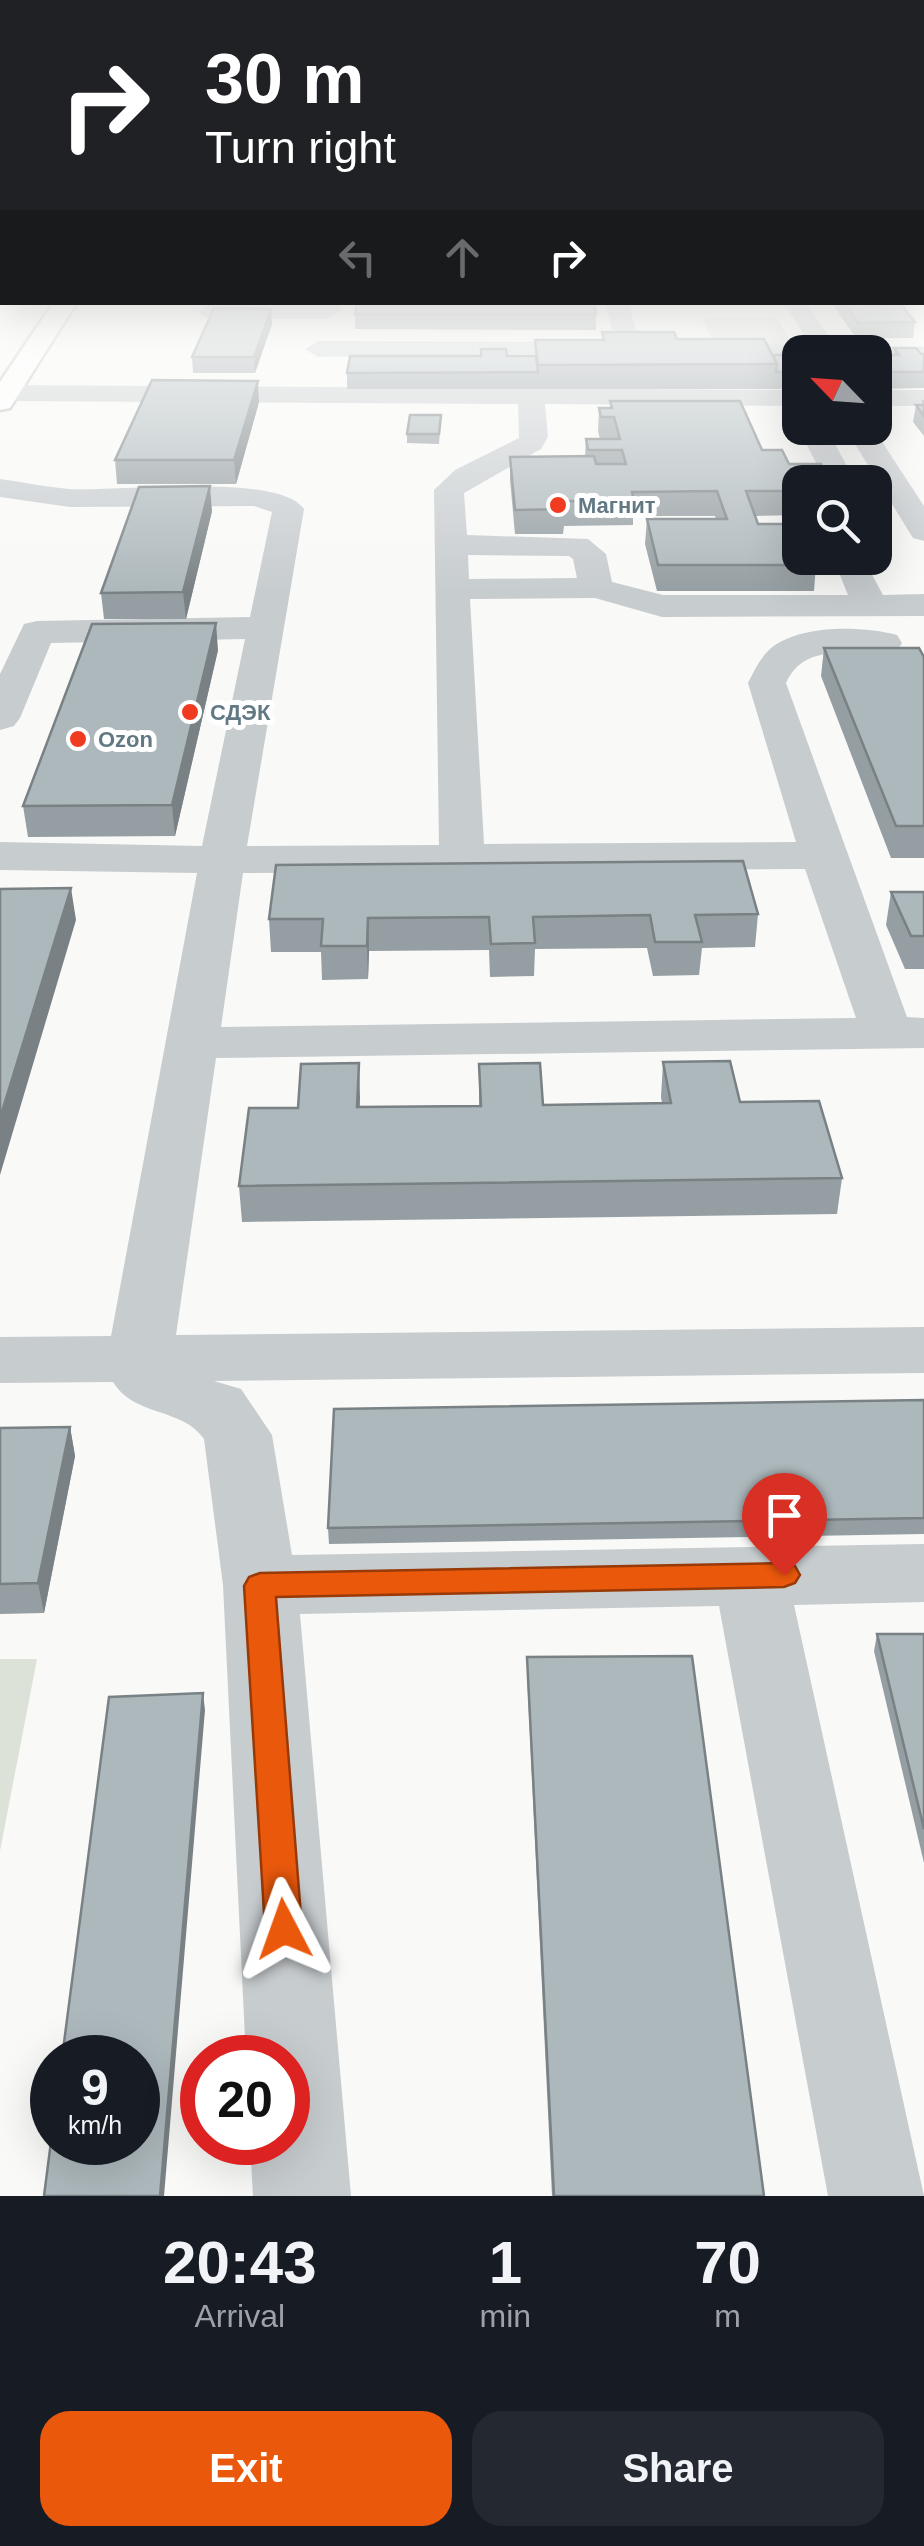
<!DOCTYPE html>
<meta charset="utf-8">
<style>
body{margin:0;font-family:Arial,sans-serif;background:#242831;color:#f1f3f6;height:100vh;display:flex;flex-direction:column;font-size:38px;white-space:nowrap}
*{box-sizing:border-box;margin:0}
p{font-size:32px;color:#9ea1a6}
.icon{flex:none;width:55px;height:55px;fill:none;stroke:currentColor;stroke-width:2;stroke-linecap:round;stroke-linejoin:round}
.map{position:relative;height:2196px;overflow:hidden}
.panel{display:flex;flex-direction:column;background:#171b24;flex:1}
.panel>*{flex:none}
.guide{position:absolute;left:0px;top:0px;width:925px;height:305px;box-shadow:0 10px 40px #0002;background:#202124;color:#fff;overflow:hidden}
.needle{width:65px;rotate:295deg}
.buttons{position:absolute;left:782px;top:335px;display:grid;gap:20px}
.buttons a{display:grid;place-items:center;width:110px;height:110px;border-radius:20px;background:#171b24;box-shadow:0 10px 40px #0002;font-size:50px}
.speed{position:absolute;left:30px;top:2035px;display:flex;gap:20px;font-size:50px;font-weight:700;text-align:center}
.speed>*{display:grid;place-content:center;width:130px;height:130px;border-radius:50%;background:#171b24;box-shadow:0 10px 40px #0002;line-height:1}
.speed small{font-size:25px;font-weight:400}
.speed .limit{border:15px solid #d22;background:#fff;color:#111}
.pin{position:absolute;display:grid;place-items:center;width:85px;height:85px;color:#fff;margin:-102px -42px;border-radius:50% 50% 50% 0;rotate:-45deg;box-shadow:0 0 10px #0007}
.pin .icon{rotate:45deg}
.me{position:absolute;width:110px;margin:-55px;rotate:356deg;stroke-linejoin:round;filter:drop-shadow(0 0 8px #0008)}
.turn{display:flex;align-items:center;gap:35px;height:210px;padding:0 40px;font-size:45px}
.turn .icon{width:130px;height:130px;stroke-width:2.5}
.turn b{display:block;font-size:70px;line-height:85px}
.lanes{display:flex;align-items:center;height:95px;padding:0 40px;background:#0003;justify-content:center;gap:50px;direction:ltr}
.lanes .off{opacity:.35}
.eta{display:flex;justify-content:space-evenly;align-items:center;height:170px;text-align:center}
.eta b{font-size:60px;font-weight:800;line-height:70px}
.cta{display:flex;gap:20px;margin-top:auto;padding:20px 40px}
.cta a{flex:1;height:115px;border-radius:30px;background:#ea580c;color:#fff;font-size:40px;font-weight:800;line-height:115px;text-align:center}
.cta a+a{background:#242831;color:#f1f3f6}
.map>svg:first-child{display:block}
.green{fill:#dce2d7}
.lines{fill:none;stroke-linecap:round;stroke-linejoin:round}
.major-casing{stroke:#babfc2;stroke-width:5}
.minor{fill:#c7cccf;fill-rule:evenodd}
.major{fill:#fff;fill-rule:evenodd}
.wall{fill:#959ea2}
.shaded-wall{fill:#798184}
.building{fill:#adb8bc;stroke:#798184;stroke-width:2.5}
.route{fill:#ea580c;stroke:#983908;stroke-width:2.5}
.poi-dot{fill:#f03b20;stroke:#fff;stroke-width:4}
.labels{text-anchor:middle;stroke-width:10;stroke-linejoin:round;paint-order:stroke}
.far-poi-label{font-size:22px;font-weight:bold;fill:#627984;stroke:#fff;text-anchor:start}
</style>
<div class="map">
<svg width="924" height="2196" viewBox="0 0 924 2196">
<rect width="100%" height="100%" fill="#f9f9f7"/>
<path class="green" d="M777,317l16,28h-79l-12,-27z
M0,1659h37l-37,192z"/>
<g class="lines">
<defs>
<path id="major" d="M54,302h23l-67,106 -10,2v-28z"/>
</defs>
<use href="#major" class="major-casing"/>
<path class="minor" d="M317,302h23l-1,10 -12,7h-118l-12,-7 12,-7z
M605,302h23l13,46 -3,5 -320,4 -13,-8 13,-8 297,1z
M783,302h23l33,50h-24z
M696,342l104,3 12,7h-12v9l-113,-6 -4,-5 4,-5z
M875,347h49v16h-49v-11h-11z
M7,385l793,5v16l-255,-2 3,33 -7,12 -77,44 3,42 121,4 18,15 6,28 51,13h185l-15,-37h30l20,37 41,-1v22l-262,1 -67,-19 -125,1 14,245 312,-2 -48,-159c6,-12 12,-25 22,-34 30,-25 92,-23 127,-14l5,8 -5,8c-39,10 -90,-14 -111,32l121,334 17,1v30l-708,10 -40,277 748,-8v46l-710,8 27,8 31,46 20,120 632,-11v58l-130,3 130,591h-96l-109,-590 -419,8 51,582h-98l-3,-54h38v-84h-42l-23,-473 -19,-146c-22,-32 -70,-22 -91,-57l-113,1v-46l111,-1 86,-463 -197,-3v-28l202,4 43,-207 -194,4 -31,75 -6,8 -14,4v-56l24,-50 13,-3 213,-4 22,-105 -18,-6 -184,1 -70,-10v-18c23,3 46,8 69,10 48,3 209,-17 235,20l-57,337 192,-1 -5,-355 21,-20 64,-32 -1,-34 -511,-3 -7,-2v-12zM468,555l101,1 4,3 4,19 -108,1zM805,869l51,149 -635,9 22,-154z
M875,390h49v16h-49z
M800,425l26,3 30,54h-30l-28,-54z
M845,428h28l51,78v35l-11,-3z"/>
<use href="#major" class="major"/>
</g>
<path class="wall" d="M220,302h56l-1,2h-55z
M661,302h50l-50,1z
M831,302h68l16,20 -2,16h-57z
M271,309l1,15 -17,49h-62l-1,-16z
M355,314h241v16l-241,-1z
M602,332l75,7 96,16h27v34h-453v-16l160,-17h28v-16h67z
M894,348l30,6v34l-49,1v-34h19z
M922,400h2v36l-11,-14 3,-17h6z
M610,401l152,49 27,14 11,18v33l-45,1 3,8 58,41 -2,26h-157l-12,-47 2,-25h69l-1,-3h-82v9l-69,1 -1,8h-48l-5,-54v-23l75,-1 1,-17h14l-2,-8 1,-23h11z
M259,402l-23,82h-119l-2,-24z
M441,415l-2,29 -32,-1v-9z
M212,511l-26,108h-82l-3,-26z
M824,648l100,9v201h-33l-70,-182z
M218,650l-43,186 -147,1 -5,-31z
M891,892h33v77h-19l-19,-44z
M758,914l-3,33 -53,1 -3,27 -46,1 -6,-28 -112,1 -1,27 -44,1 -1,-27 -120,1 -1,28 -46,1 -1,-28h-50l-2,-33z
M663,1062l77,40 102,76 -5,36 -595,8 -3,-36 59,-78 181,-2v-42l64,41 119,-2 -1,-6z
M924,1400v134l-595,10 -1,-16z
M70,1427l5,29 -31,157 -44,1v-186z
M877,1634h47v229l-50,-212z
M527,1657l237,539h-212l-25,-522z"/>
<path class="shaded-wall" d="M271,309l1,15 -17,49 -1,-16z
M258,381l1,21 -23,82 -2,-24z
M210,486l2,25 -26,108 -3,-27z
M216,623l2,27 -43,186 -3,-31z
M71,888l5,32 -76,255v-57z
M368,918l1,33 -1,28 -1,-33z
M359,1063l1,35 -1,44 -2,-35z
M70,1427l5,29 -31,157 -6,-30z
M203,1693l2,17 -41,486h-4z"/>
<path class="building" d="M357,302h237l2,12h-241z
M843,302h56l16,20 -57,1z
M214,308l57,1 -17,48h-62z
M602,332h72l3,7h87l13,25 -239,1 -3,-25h69z
M894,348h22l5,6h3v18h-49v-17h24z
M481,349h25l1,7h29l2,16 -191,1 3,-17h131z
M773,355h27v17h-24l1,-8z
M152,380l106,1 -24,79h-119z
M610,401h130l22,49h20l7,14h32l9,18h-30v9h-54l12,33h41l1,34h13l3,7h-158l-11,-46h80l-10,-28 -85,1 2,9h-71l1,8 -49,1 -5,-53 84,-1 2,8h30l-4,-14h-34l-2,-11h34l-6,-22h-13l-2,-9h13z
M916,405h8v11z
M410,415h31l-2,19h-32z
M210,486l-27,106 -82,1 38,-106z
M216,623l-44,182 -149,1 69,-182z
M824,648h95l5,9v169h-28z
M743,861l15,53 -63,1 7,27h-47l-5,-27 -117,2 2,26 -44,1 -2,-27 -121,1 -1,28h-46l2,-27h-54l7,-54z
M71,888l-71,230v-229z
M891,892h33v44h-13z
M730,1061l10,41 79,-1 23,77 -603,8 10,-78h49l3,-44 58,-1 -2,44 124,-1 -2,-42 61,-1 3,42 128,-2 -8,-41z
M924,1400v118l-596,10 6,-119z
M70,1427l-32,156 -38,1v-156z
M877,1634h47v195z
M692,1656l72,540h-210l-27,-539z
M203,1693l-43,503h-116l8,-62v8h86v-84h-76l47,-361z"/>
<linearGradient id="sky" x2="0" y2="1"><stop stop-color="#97bede"/><stop offset="0.48" stop-color="#fcfcfb"/><stop offset="1" stop-color="#fcfcfb" stop-opacity="0"/></linearGradient>
<rect width="924" height="593" fill="url(#sky)"/>
<path class="route" d="M784,1563l11,3 5,9 -5,8 -11,4 -508,10 26,332 -6,12 -12,5 -13,-5 -6,-12 -21,-343 5,-9 11,-4z"/>
<g class="poi-dot">
<circle cx="558" cy="505" r="10"/>
<circle cx="190" cy="712" r="10"/>
<circle cx="78" cy="739" r="10"/>
</g>
<g class="labels">
<g class="far-poi-label">
<text x="578" y="513">Магнит</text>
<text x="210" y="720">СДЭК</text>
<text x="98" y="747">Ozon</text>
</g>
</g>
</svg>
<div class="buttons">
<a><svg class="needle" viewBox="-14 -14 28 28"><path d="M0-13l5 13h-10z" fill="#e53935"/><path d="M0 13l5-13h-10z" fill="#9ea1a6"/></svg></a>
<a><svg class="icon" aria-label="search" viewBox="0 0 24 24"><circle cx="10" cy="10" r="6"/><path d="M15 15l6 6"/></svg></a>
</div>
<div class="speed"><div>9<small>km/h</small></div><div class="limit">20</div></div>
<div class="pin" style="left:784px;top:1575px;background:#d93025"><svg class="icon" aria-label="arrive" viewBox="0 0 24 24"><path d="M6 21V4h12l-3 4 3 4H6"/></svg></div>
<svg class="me" style="left:284px;top:1929px" viewBox="-20 -20 40 40"><path d="M0-17L14 15 0 8-14 15z" fill="#ea580c" stroke="#fff" stroke-width="4"/></svg>
<div class="guide">
<div class="turn"><svg class="icon" aria-label="right" viewBox="0 0 24 24"><path d="M7 20v-9h11M14 6l5 5-5 5"/></svg><div><b>30 m</b>Turn right</div></div>
<div class="lanes"><svg class="icon off" aria-label="left" viewBox="0 0 24 24"><path d="M17 20v-9H6M10 6l-5 5 5 5"/></svg><svg class="icon off" aria-label="ahead" viewBox="0 0 24 24"><path d="M12 20V5M6 11l6-6 6 6"/></svg><svg class="icon" aria-label="right" viewBox="0 0 24 24"><path d="M7 20v-9h11M14 6l5 5-5 5"/></svg></div>
</div>
</div>
<section class="panel">
<div class="eta">
<div><b>20:43</b><p>Arrival</p></div>
<div><b>1</b><p>min</p></div>
<div><b>70</b><p>m</p></div>
</div>
<div class="cta"><a>Exit</a><a>Share</a></div>
</section>
